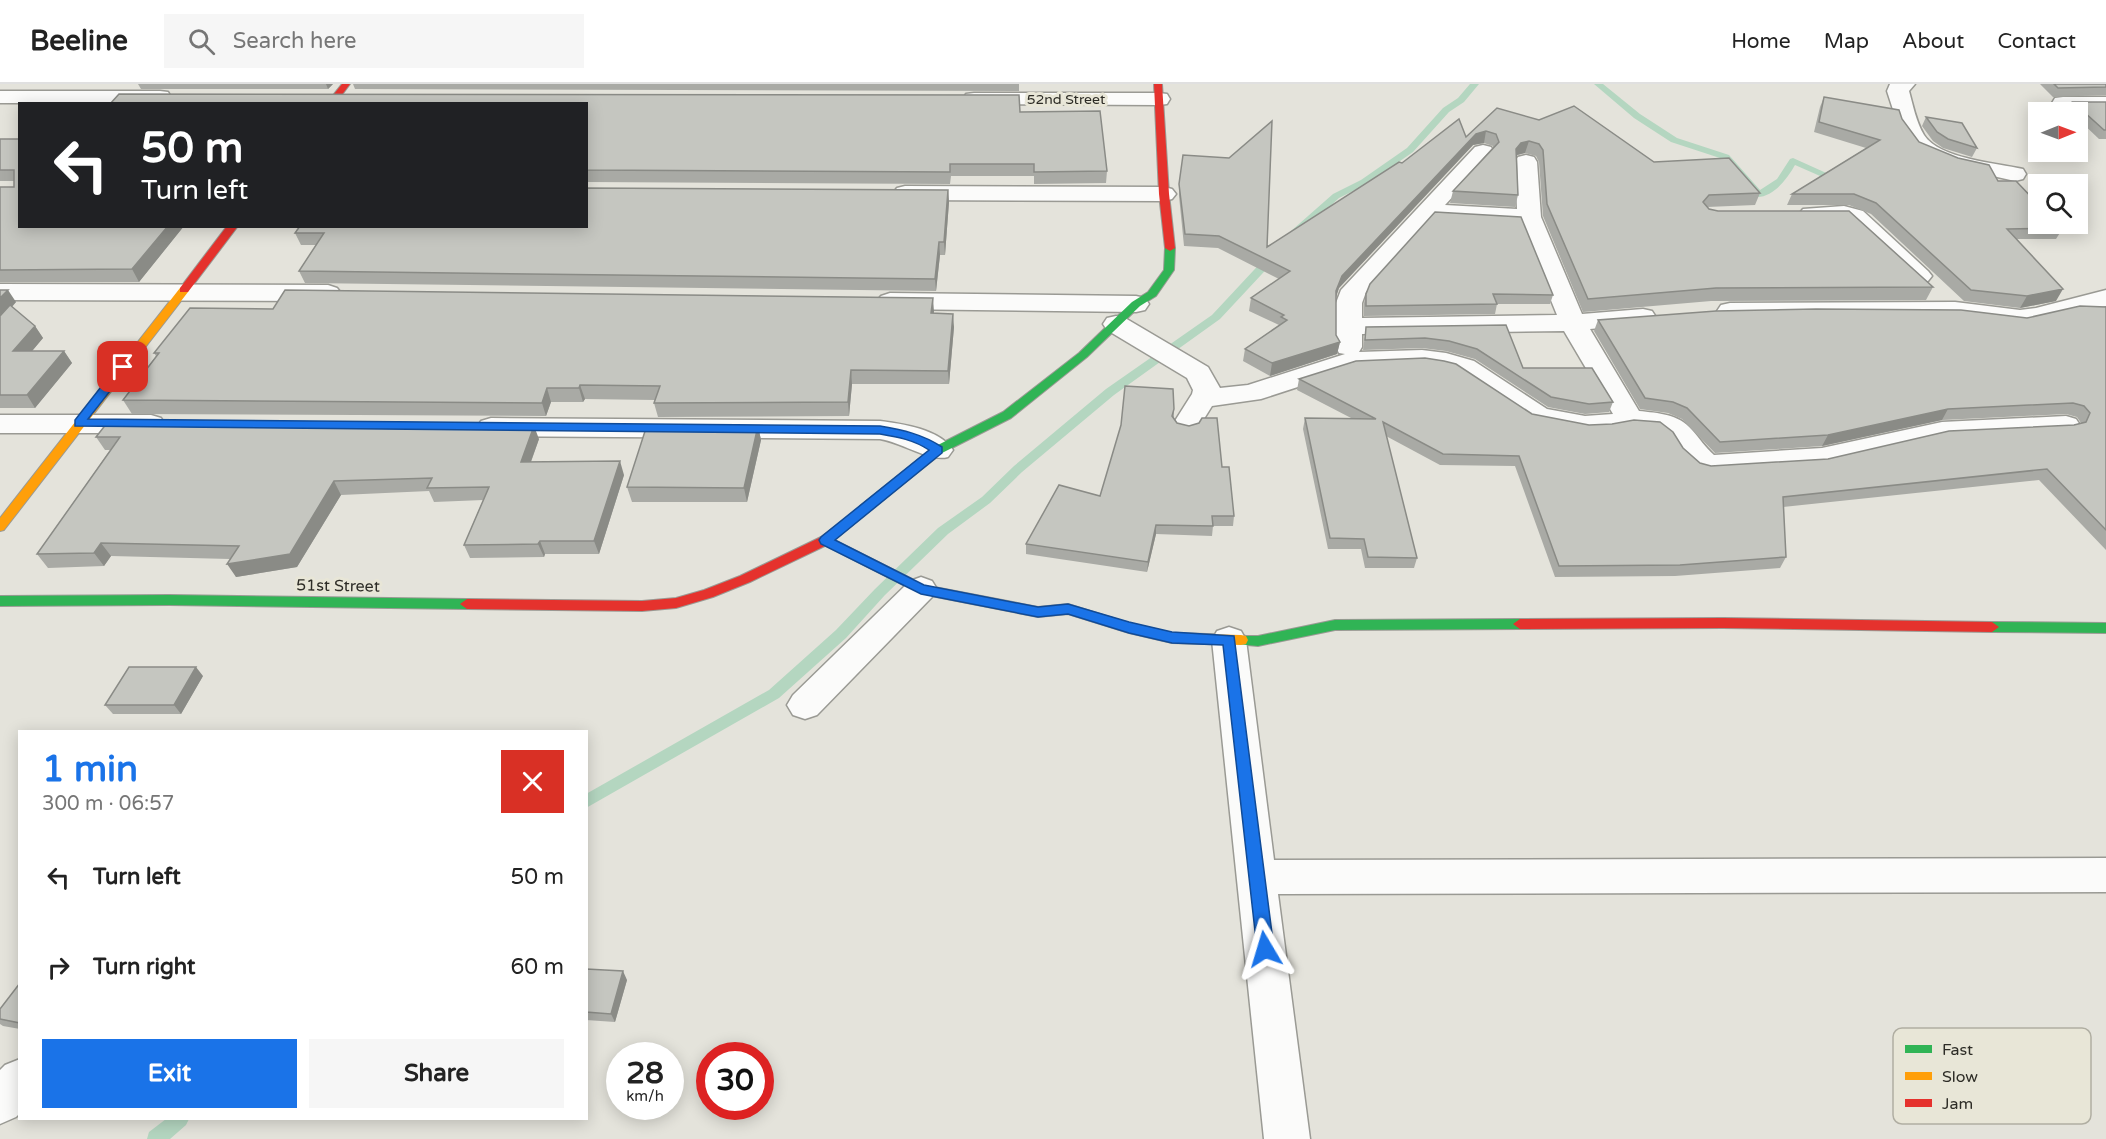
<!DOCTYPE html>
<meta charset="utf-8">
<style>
body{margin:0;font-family:"Varela Round",sans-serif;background:#f6f6f6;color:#222;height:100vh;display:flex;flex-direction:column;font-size:22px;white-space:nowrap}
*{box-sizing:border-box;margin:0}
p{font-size:20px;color:#767676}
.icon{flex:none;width:33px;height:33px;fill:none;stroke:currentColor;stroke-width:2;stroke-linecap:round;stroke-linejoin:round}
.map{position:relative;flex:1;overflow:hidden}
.details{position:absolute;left:18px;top:646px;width:570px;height:390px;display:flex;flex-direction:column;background:#fff;border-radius:0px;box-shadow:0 3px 15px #0003}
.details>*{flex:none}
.hud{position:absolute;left:18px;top:18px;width:570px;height:126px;border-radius:0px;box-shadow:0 3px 15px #0003;background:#202124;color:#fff;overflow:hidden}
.needle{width:39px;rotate:89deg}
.fabs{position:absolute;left:2028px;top:18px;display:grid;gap:12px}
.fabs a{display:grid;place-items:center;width:60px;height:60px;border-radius:0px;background:#fff;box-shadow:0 3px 15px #0003;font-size:30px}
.speed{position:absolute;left:606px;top:958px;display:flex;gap:12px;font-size:30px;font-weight:700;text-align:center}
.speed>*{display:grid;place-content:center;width:78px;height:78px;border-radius:50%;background:#fff;box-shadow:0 3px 15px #0003;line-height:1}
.speed small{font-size:15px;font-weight:400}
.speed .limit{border:9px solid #d22;background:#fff;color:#111}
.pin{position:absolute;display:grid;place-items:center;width:51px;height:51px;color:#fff;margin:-26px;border-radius:12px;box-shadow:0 3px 9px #0006}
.me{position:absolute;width:66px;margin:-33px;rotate:353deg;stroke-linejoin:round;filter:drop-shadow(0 0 4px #0008)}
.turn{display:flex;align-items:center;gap:21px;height:126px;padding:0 24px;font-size:27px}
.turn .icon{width:78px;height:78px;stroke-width:2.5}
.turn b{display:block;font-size:42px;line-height:51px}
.round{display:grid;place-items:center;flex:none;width:63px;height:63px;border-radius:0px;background:#f6f6f6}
.head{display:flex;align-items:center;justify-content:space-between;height:102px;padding:0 24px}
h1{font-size:36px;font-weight:700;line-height:45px;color:#1a73e8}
.primary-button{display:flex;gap:12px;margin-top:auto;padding:12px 24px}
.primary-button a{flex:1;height:69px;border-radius:0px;background:#1a73e8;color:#fff;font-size:24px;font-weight:700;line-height:69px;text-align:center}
.primary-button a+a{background:#f6f6f6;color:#222}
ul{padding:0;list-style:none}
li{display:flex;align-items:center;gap:18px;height:90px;padding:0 24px}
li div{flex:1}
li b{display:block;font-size:22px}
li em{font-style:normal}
header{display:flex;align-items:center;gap:36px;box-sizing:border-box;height:84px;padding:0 30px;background:#fff;border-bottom:2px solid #e0e0e0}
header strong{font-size:28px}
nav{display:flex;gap:33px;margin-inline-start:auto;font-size:21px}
.search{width:420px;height:54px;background:#f6f6f6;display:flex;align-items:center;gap:15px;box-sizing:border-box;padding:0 21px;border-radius:0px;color:#767676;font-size:22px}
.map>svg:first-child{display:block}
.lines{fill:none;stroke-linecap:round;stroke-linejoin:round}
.stream{fill:#b4d6c0;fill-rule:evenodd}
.street-casing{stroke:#9a9a94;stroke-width:3}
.fast-casing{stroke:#9a9a94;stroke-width:2}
.slow-casing{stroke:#9a9a94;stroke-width:2}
.jam-casing{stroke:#9a9a94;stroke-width:2}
.street{fill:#fbfbfa;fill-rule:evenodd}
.fast{fill:#30b455;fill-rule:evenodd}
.slow{fill:#ff9f0a;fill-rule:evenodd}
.jam{fill:#e5322d;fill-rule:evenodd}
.wall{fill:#a9aaa5}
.shaded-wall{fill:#8a8b86}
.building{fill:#c5c6c0;stroke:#8a8b86;stroke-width:1.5}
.route{fill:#1a73e8;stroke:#114b97;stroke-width:1.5}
.labels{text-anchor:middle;stroke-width:6;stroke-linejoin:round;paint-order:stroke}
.far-street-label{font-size:14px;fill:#2d2c26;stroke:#e8e6d7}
.street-label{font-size:16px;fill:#2d2c26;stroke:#e8e6d7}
.key{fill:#e8e6d7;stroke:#b0aea2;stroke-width:1.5}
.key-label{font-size:16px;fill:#2d2c26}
</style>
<header>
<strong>Beeline</strong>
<div class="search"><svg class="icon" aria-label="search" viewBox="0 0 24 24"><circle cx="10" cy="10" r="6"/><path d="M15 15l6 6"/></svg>Search here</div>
<nav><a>Home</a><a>Map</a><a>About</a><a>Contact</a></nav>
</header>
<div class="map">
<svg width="2106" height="1055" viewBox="0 0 2106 1055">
<rect width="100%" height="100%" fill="#e4e3db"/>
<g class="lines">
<path class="stream" d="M1470,0h9l-15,18 -15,10 -36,40 -46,32 -28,14 -40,37h-8v-4l42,-37 28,-14 46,-32 36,-40 15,-10z
M1594,0h9l37,30 37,24 52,17 31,35 17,-11 13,-20 3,-1 51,23 -8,2 -41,-18c-8,14 -22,33 -39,32l-33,-38 -52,-17 -37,-24z
M1271,171l5,3 -1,2 -55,59 -106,76 -92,77 -32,31 -42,31 -63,61 -39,43 -67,60 -193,110v-14l183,-104 67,-60 39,-41 63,-61 44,-31 32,-31 92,-77 106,-74 55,-59z
M166,1035h23l-3,6 -16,14h-23l2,-7z"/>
<defs>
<path id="street" d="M1890,0h25l-6,7c4,14 7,31 15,44 15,24 73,28 99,34l3,5 -3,5 -8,2 -62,-14 -39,-16 -15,-23 -12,-37z
M0,7h160l8,1 3,5 -3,5 -8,1h-160z
M974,9h185l8,1 3,5 -3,5 -8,1 -193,-1 -3,-5 3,-5z
M2063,13h43v12l-51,-1 -3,-5 3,-5z
M1483,61l8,2 3,5 -49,53 72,4 -2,-47 3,-5 8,-2 8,2 3,5 4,55 41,97 61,-5 9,2 4,6 -4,6 -62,6 49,82c19,2 40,3 53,19 8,9 13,17 22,25l108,-7 120,-26 124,-6 10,3 4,6 -4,6 -10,3 -124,6 -120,28 -115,7 -10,-3 -17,-15 -10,-16 -14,-10 -26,-3 -22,5 -23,1 -56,-11 -75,-50 -12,-4 -20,-3 -69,3 -92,30 -49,7 -15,24 -10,3 -10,-3 -4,-6 19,-30 1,-4 -6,-12 -80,-48 -4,-6 4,-6 9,-2 9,2 83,49 12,21 28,-3 97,-31 -6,-1 -3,-6v-44l5,-13 134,-143zM1432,135l88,5 37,91 -195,3v-15l4,-11zM1564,247l49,83 -28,2 -38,-7 -73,-48 -28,-8 -24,-3 -63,2 3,-5v-13z
M905,102l259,1 8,2 4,5 -4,5 -8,2 -259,-1 -8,-2 -4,-5 4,-5z
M1844,122l19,5 65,60 4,5 -4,5 -9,3 -9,-3 -63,-60 -44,-2 -4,-5 4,-5z
M0,200l328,1 9,3 4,5 -4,5 -9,3 -328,-1z
M2106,206v16l-69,18 -17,2 -65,-8 -225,1 -9,-2 -4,-6 4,-6 9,-2 225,-1 65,8 16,-2z
M890,209l246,3 9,2 4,6 -4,6 -9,2 -246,-3 -9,-3 -4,-5 4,-5z
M0,331h151l10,3 4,6 -4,6 -10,3h-151z
M491,334l389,3c23,3 59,8 73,29l-5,7c-19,5 -44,-14 -68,-18l-389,-3 -10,-3 -4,-6 4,-6z
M921,493l11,4 5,8 -5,8 -115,118 -12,4 -12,-4 -6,-10 6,-10 117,-114z
M1229,543l12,4 5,9 28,220 832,-2v34l-828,2 32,245h-46l-52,-499 5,-9z
M20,975v54l-4,4 -16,7v-54l5,-5z"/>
<path id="fast" d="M1170,161l5,3 -1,22 -18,26 -16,10 -53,51 -76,61 -69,35 -74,59h-8l-2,-3 2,-3 74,-59 69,-35 76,-59 53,-51 16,-10 16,-22 1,-22z
M169,511l298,4 7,5 -7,5 -298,-4 -169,1v-10z
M1520,535l7,5 -7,5 -185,1 -77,16 -22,-2 -2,-4 2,-4h22l77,-16z
M1992,538l114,1v10l-114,-1 -7,-5z"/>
<path id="slow" d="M184,203l5,3 -1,2 -184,238 -4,1v-13l180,-230z
M826,452l98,49 114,22 30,-3 61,19 43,10 69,2 5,1 2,4 -2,4 -5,1 -69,-2 -43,-10 -61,-19 -30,3 -117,-23 -100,-51 -1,-3z"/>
<path id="jam" d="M342,0h8l-15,20h-9z
M1154,0h8l7,110 6,54 -5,3 -5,-3 -6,-54z
M227,142h11l-50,66h-8v-4z
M864,421l4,1 2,3 -2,3 -37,31 -81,39 -37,15 -37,11 -34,3 -175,-2 -7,-5 7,-5 175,2 34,-3 28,-8 36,-14 81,-39z
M1723,534l269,4 7,5 -7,5 -269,-4 -203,1 -7,-5 7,-5z"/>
</defs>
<use href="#street" class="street-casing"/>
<use href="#fast" class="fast-casing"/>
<use href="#slow" class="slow-casing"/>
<use href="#jam" class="jam-casing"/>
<use href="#street" class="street"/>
<use href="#fast" class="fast"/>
<use href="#slow" class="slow"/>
<use href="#jam" class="jam"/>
</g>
<path class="wall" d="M138,0h195l-5,5h-187z
M353,0h666v7l-664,-2z
M2040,0h66v11l-53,2z
M1824,13l78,22 17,23 79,39 65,47 -7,11h-39l39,62 -36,7 -56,-7 -93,-87 -22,-9h-62l5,-11 74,-46 -52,-16 6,-25z
M2073,18h33v37h-7l-21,-20v-7h-8l-2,-1z
M586,20l434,8 87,59 -1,12 -72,1v-8h-83l-1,8 -364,-2z
M1497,24l157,54 106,31 -5,12 -48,2 2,2 224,78 -7,13 -215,1 -128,11 -40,-96 -4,-54 -3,-6 -11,-3 -8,2v1l1,39 -3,12 -65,-4 3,-12 40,-44v-1l-9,-3 -11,2 -134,143 -3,9v38l4,7 -3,12 -67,22 -27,-15 2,-12 34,-24 -30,-14 2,-13 28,-19 -61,-31 -34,-2 -5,-50v-12l88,63 135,-84 64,-26z
M1926,33l51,31 -5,9 -29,-9 -10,-7 -11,-15z
M0,55l184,87 -45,56h-139v-95h14v-6h-14z
M948,106l1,12 -4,53h-5l-4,36 -631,-8 -6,-12 17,-26h-15l-6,-12z
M1370,200l183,11 -3,9h-53l-2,10 -131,2v-13l2,-9z
M0,206l16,12 -4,5 23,19 8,12 -11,13h32l8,12 -37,45h-35z
M2106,223v243l-67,-70 -256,27 3,50 -6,11 -105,8 -120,1 -40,-111 -75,-1 -54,-29 31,122 -3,10h-49l-4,-19h-33l-25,-120 2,-11 48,1 -56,-29 2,-11 233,35 151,34 17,15 11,3 117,-7 246,-34 7,-2 -4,-6 -11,-3 -124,6 -120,26 -107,7 -33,-34 -14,-6 -28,-4 -46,-78 4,-11 429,-2z
M273,225l661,4 20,14 -5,57h-97l-3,32 -191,1 -4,-14 1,-3 -70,-1 -2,3h-32l-5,14 -414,-2 -9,-14 33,-44 -2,-3z
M1506,241l17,43 90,34 -4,10 -24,2 -37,-7 -73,-48 -29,-8 -24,-3 -59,2 3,-23z
M1174,325v9l3,5 45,44 12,49 -1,10h-20l-1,10 -56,-2 -9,38 -121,-18v-10l74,-48z
M758,342l3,14 -14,62h-115l-5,-15z
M96,353l443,2 -8,23 93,13 -25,79h-54l-1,3 -74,1 -6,-13 19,-45 -49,2 -5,-11 -88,4 -44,72 -61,10 -6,-18 -119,-3 -7,10 -56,2 -11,-14 73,-104h-5z
M203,592l-22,38h-68l-8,-9z
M586,885l41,11 -12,42 -29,-2z
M20,899v46l-17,-3 -3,-2v-5z"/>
<path class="shaded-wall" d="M326,0h7l-5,5z
M1486,47l-2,12 -11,2 -134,143 -5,15 2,-12 6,-15 134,-142z
M1529,57l-4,12 -8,2 -4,6 3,-12 5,-6z
M948,106l1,12 -4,53 -1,-13z
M168,142h16l-45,56 -7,-13z
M939,158l1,13 -4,36 -1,-12z
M2063,205l-7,12 -36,7 7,-12z
M8,206l8,12 -16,18v-22z
M933,214l1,14 -2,15 -1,-14z
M953,230l1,13 -5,57 -1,-13z
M35,242l8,12 -21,25 -9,-12z
M1340,258l-3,12 -67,22 2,-13z
M64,267l8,12 -37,45 -8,-13z
M851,286l1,14 -3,32 -1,-14z
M580,301l5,14 -2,3 -4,-14z
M547,304l4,14 -5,14 -4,-13z
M1948,325l-6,11 -120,26 6,-11z
M534,342l5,13 -13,36 -5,-13z
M758,342l3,14 -14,62 -3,-14z
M620,377l4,14 -25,79 -5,-13z
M334,397l7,14 -44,72 -61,10 -9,-13z
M1156,441v9l-9,38 1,-10z
M540,457l5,13 -1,3 -6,-13z
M101,459l10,13 -7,10 -10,-13z
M196,583l7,9 -22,38 -7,-9z
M623,887l4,9 -12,42 -4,-8z"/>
<path class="building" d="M2054,0h52v3l-48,1z
M119,10l900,1 1,17 80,-1 7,60 -73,1v-8h-84v8l-364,-2v-66h-476z
M1824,13l75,13 3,9 17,23 39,16 31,7 9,16h18l22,23v20h20l5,4 -56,1 56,60 -36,7 -56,-6 -95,-87 -22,-9h-62l88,-54 -61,-18z
M2073,18h33v28h-2z
M1574,22l80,56 75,-4 31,35 -51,2 -6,7 6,7 9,2h131l84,76 -217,1 -128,11 -41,-95 -4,-54 -4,-6 -10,-3 -8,2 -5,6 2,46 -65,-4 46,-49 -3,-8 -10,-3 -10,3 -134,142 -6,15v44l4,7 -68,21 -27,-14 42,-29 -6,-3 3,-2 -33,-17 39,-27 -71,-35 -34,-2 -6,-50 4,-29 46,3 43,-37 -5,126 132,-85 3,1 57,-44 7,18 31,-29 42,12z
M1926,33l36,6 15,25 -29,-9 -11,-7z
M0,55h20v87h148l-36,43 -132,1v-83h14v-17h-14z
M586,104l362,2 -4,52h-5l-4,37 -636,-8 25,-38h-29l5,-7h286z
M1435,128l86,5 32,78 -60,-1 4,10 -131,2v-12l4,-10z
M0,206h8l-8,8z
M285,206l648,8 -2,15 22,1 -5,57 -97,-1 -3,32 -194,1 6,-17 -80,-1 -1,3h-32l-5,15 -419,-3 36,-47h-5l36,-45 83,1z
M10,221l25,21 -22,25h51l-37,44h-27v-79z
M2080,222l26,1v223l-59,-61 -264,28 3,60 -106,8 -121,1 -40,-110 -76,-2 -60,-32 34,136 -49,-1 -4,-18 -34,-1 -25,-120 71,1 -77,-40 57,-18 69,-3 19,3 12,3 76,50 57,11 23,-1 22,-4 26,2 13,10 10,16 17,15 11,3 117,-7 121,-28 125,-6 12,-3 4,-9 -6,-7 -11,-3 -125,6 -120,26 -108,7 -33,-34 -14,-6 -28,-4 -47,-78 118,-9 100,-2 145,1 66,8z
M1506,241l17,43h69l21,34 -24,2 -38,-7 -74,-48 -28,-8 -24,-3 -60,2 1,-13z
M1125,302l48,3 1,20 -2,7 5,7 12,3 10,-3 3,-5h15l5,49h7l5,49h-22l1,10 -57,-1 -8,37 -122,-18 33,-59 41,11 21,-71z
M107,339l427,3 -13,36 99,-1 -26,80h-54l-2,3 -74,1 25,-58 -62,1 5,-10 -98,3 -44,73 -63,10 12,-18 -138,-3 -7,10 -57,1 83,-117h-24z
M647,341l111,1 -14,62 -117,-1z
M129,583h67l-22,38h-69z
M586,885l37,2 -12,43 -25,-2z
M20,899v40l-20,-4v-10z"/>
<path class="route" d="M123,279l6,4 -41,52 792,7c23,4 42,8 62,21v6l-107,87 89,45 114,22 30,-3 61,18 43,10 62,4 40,313 -3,5 -6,2 -6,-2 -2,-5 -34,-304 -51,-2 -43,-10 -61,-19 -30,3 -117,-23 -100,-50 -2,-4 2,-3 108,-87c-15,-10 -31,-13 -49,-16l-805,-8v-6l44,-56z"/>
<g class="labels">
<g class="far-street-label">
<text x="1066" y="20">52nd Street</text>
</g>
<g class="street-label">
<text transform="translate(338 501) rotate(1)" y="6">51st Street</text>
</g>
</g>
<rect x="1893" y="944" width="198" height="96" rx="9" class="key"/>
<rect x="1905" y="961" width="27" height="8" fill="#30b455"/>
<rect x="1905" y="988" width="27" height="8" fill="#ff9f0a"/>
<rect x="1905" y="1015" width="27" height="8" fill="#e5322d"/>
<g class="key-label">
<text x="1942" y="971">Fast</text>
<text x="1942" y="998">Slow</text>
<text x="1942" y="1025">Jam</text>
</g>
</svg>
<div class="fabs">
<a><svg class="needle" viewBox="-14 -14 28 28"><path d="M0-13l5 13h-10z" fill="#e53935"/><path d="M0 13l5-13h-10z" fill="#767676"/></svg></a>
<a><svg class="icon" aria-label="search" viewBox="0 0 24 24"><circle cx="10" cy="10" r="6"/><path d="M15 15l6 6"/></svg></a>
</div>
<div class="speed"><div>28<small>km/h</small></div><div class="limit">30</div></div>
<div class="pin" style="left:123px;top:283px;background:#d93025"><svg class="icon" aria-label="arrive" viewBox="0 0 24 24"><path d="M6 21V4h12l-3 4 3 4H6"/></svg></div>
<svg class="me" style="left:1265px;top:865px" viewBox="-20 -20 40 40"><path d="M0-17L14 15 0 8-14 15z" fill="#1a73e8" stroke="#fff" stroke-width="4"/></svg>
<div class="hud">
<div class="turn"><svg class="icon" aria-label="left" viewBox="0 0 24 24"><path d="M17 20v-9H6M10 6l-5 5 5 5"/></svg><div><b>50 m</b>Turn left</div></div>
</div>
<section class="details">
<div class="head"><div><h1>1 min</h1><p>300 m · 06:57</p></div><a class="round" style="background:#d93025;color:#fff"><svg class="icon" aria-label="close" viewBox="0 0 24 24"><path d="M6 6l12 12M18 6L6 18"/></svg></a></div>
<ul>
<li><svg class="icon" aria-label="left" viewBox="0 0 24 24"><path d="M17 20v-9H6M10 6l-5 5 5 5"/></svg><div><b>Turn left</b></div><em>50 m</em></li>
<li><svg class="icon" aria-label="right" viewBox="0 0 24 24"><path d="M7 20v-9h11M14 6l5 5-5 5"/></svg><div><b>Turn right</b></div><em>60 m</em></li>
</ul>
<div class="primary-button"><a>Exit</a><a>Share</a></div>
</section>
</div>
